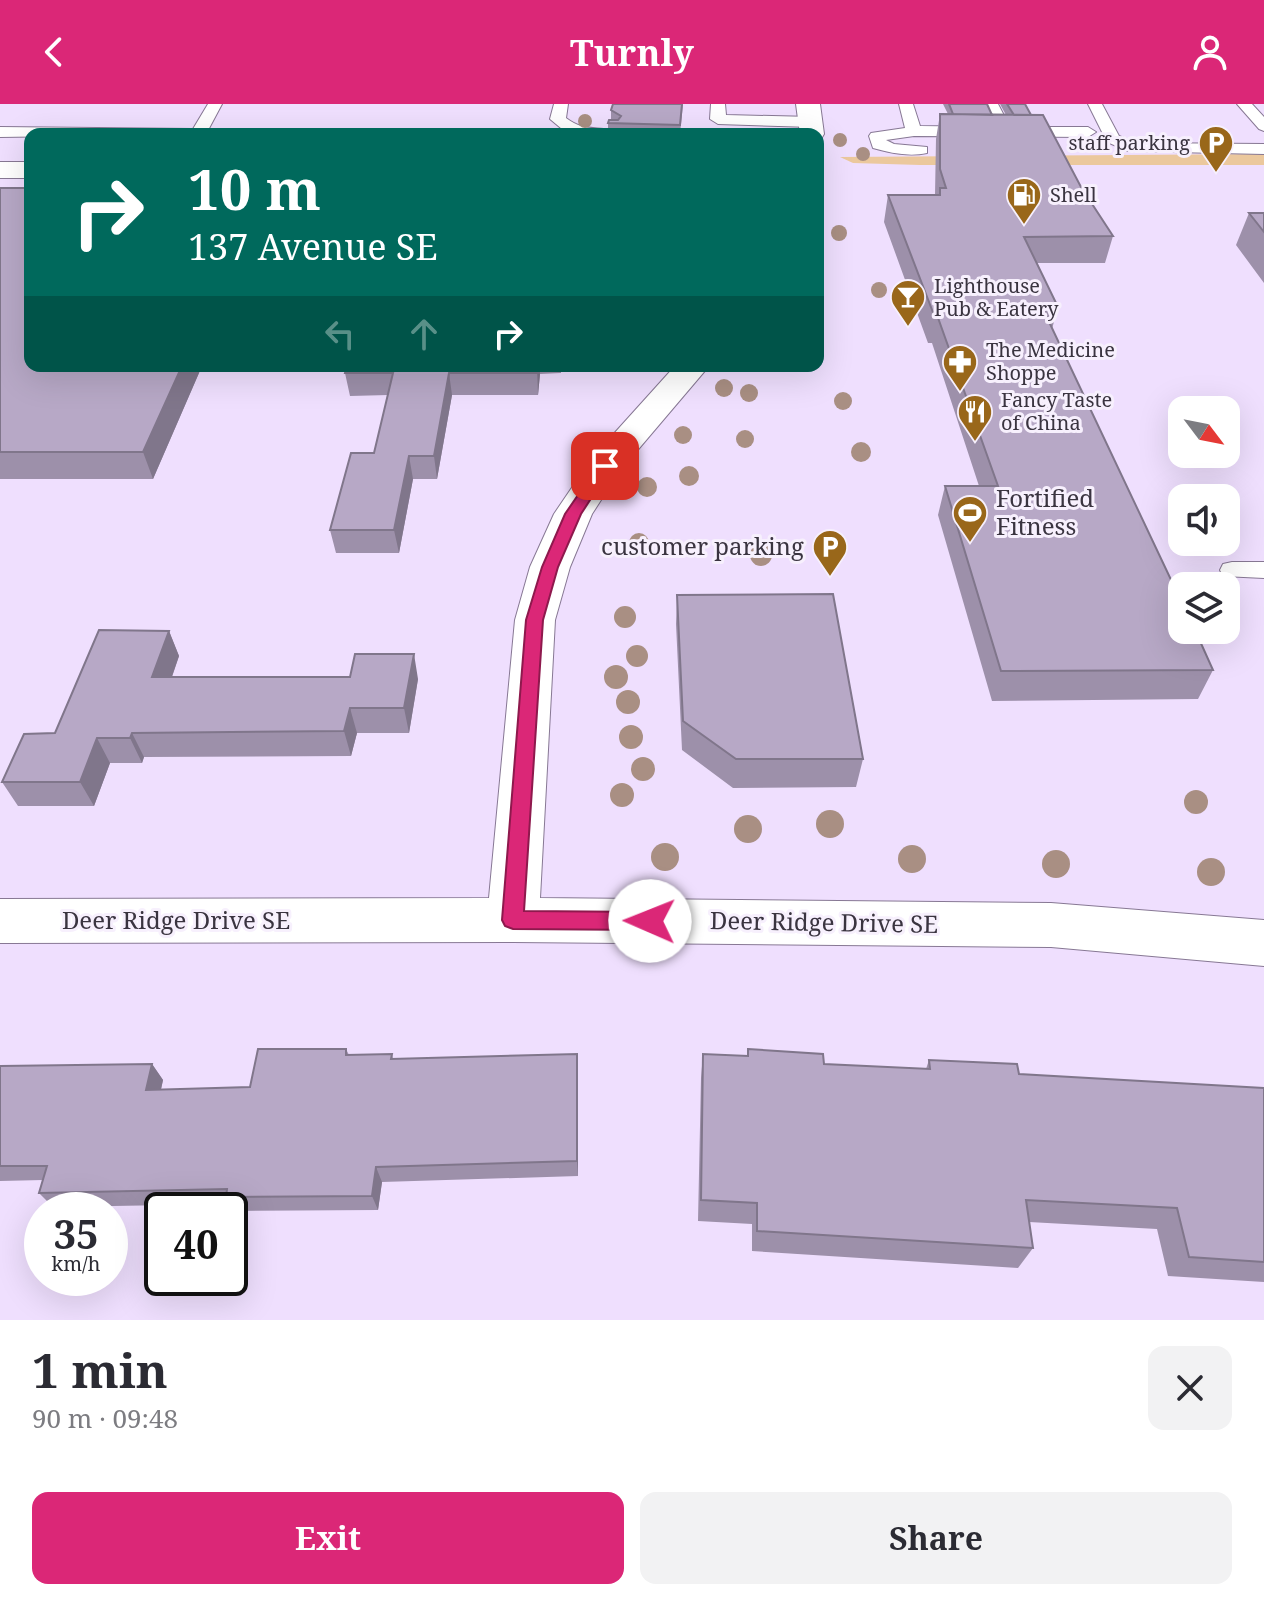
<!DOCTYPE html>
<meta charset="utf-8">
<style>
body{margin:0;font-family:"Noto Serif",serif;background:#f2f2f3;color:#2b2b33;height:100vh;display:flex;flex-direction:column;font-size:30px;white-space:nowrap}
*{box-sizing:border-box;margin:0}
p{font-size:26px;color:#7c7c81}
.icon{flex:none;width:44px;height:44px;fill:none;stroke:currentColor;stroke-width:2;stroke-linecap:round;stroke-linejoin:round}
.map{position:relative;height:1216px;overflow:hidden}
.drawer{display:flex;flex-direction:column;background:#fff;flex:1}
.drawer>*{flex:none}
.hud{position:absolute;left:24px;top:24px;width:800px;height:244px;border-radius:16px;box-shadow:0 8px 32px #0002;background:#00695c;color:#fff;overflow:hidden}
.needle{width:52px;rotate:122deg}
.fabs{position:absolute;left:1168px;top:292px;display:grid;gap:16px}
.fabs a{display:grid;place-items:center;width:72px;height:72px;border-radius:16px;background:#fff;box-shadow:0 8px 32px #0002;font-size:40px}
.speed{position:absolute;left:24px;top:1088px;display:flex;gap:16px;font-size:40px;font-weight:700;text-align:center}
.speed>*{display:grid;place-content:center;width:104px;height:104px;border-radius:50%;background:#fff;box-shadow:0 8px 32px #0002;line-height:1}
.speed small{font-size:20px;font-weight:400}
.speed .limit{border:4px solid #111;border-radius:12px;background:#fff;color:#111}
.pin{position:absolute;display:grid;place-items:center;width:68px;height:68px;color:#fff;margin:-34px;border-radius:16px;box-shadow:0 4px 12px #0006}
.me{position:absolute;width:88px;margin:-44px;rotate:271deg;stroke-linejoin:round;filter:drop-shadow(0 0 6px #0008)}
.turn{display:flex;align-items:center;gap:28px;height:168px;padding:0 32px;font-size:36px}
.turn .icon{width:104px;height:104px;stroke-width:2.5}
.turn b{display:block;font-size:56px;line-height:68px}
.lanes{display:flex;align-items:center;height:76px;padding:0 32px;background:#0003;justify-content:center;gap:40px;direction:ltr}
.lanes .off{opacity:.35}
.round{display:grid;place-items:center;flex:none;width:84px;height:84px;border-radius:16px;background:#f2f2f3}
.headline{display:flex;align-items:center;justify-content:space-between;height:136px;padding:0 32px}
h1{font-size:48px;font-weight:700;line-height:60px}
.action{display:flex;gap:16px;margin-top:auto;padding:16px 32px}
.action a{flex:1;height:92px;border-radius:16px;background:#db2777;color:#fff;font-size:32px;font-weight:700;line-height:92px;text-align:center}
.action a+a{background:#f2f2f3;color:#2b2b33}
header{display:flex;justify-content:space-between;align-items:center;height:104px;padding:0 32px;background:#db2777;color:#fff;font-size:36px;font-weight:700}
.map>svg:first-child{display:block}
.green{fill:#ebc89d}
.lines{fill:none;stroke-linecap:round;stroke-linejoin:round}
.lane-casing{stroke:#877894;stroke-width:2}
.street-casing{stroke:#877894;stroke-width:2}
.secondary-casing{stroke:#877894;stroke-width:2}
.lane{fill:#fff;fill-rule:evenodd}
.street{fill:#fff;fill-rule:evenodd}
.secondary{fill:#fff;fill-rule:evenodd}
.tree{fill:#a98f83}
.wall{fill:#9d90aa}
.shaded-wall{fill:#80768b}
.building{fill:#b7a8c6;stroke:#80768b;stroke-width:2}
.route{fill:#db2777;stroke:#8e194d;stroke-width:2}
.labels{text-anchor:middle;stroke-width:6;stroke-linejoin:round;paint-order:stroke}
.far-poi-label{font-size:20px;fill:#3a3440;stroke:#f7f0fd;text-anchor:start}
.poi-label{font-size:24px;fill:#3a3440;stroke:#f7f0fd;text-anchor:start}
.street-label{font-size:24px;fill:#3a3440;stroke:#f7f0fd}
</style>
<header><svg class="icon" aria-label="back" viewBox="0 0 24 24"><path d="M15 5l-7 7 7 7"/></svg>Turnly<svg class="icon" aria-label="person" viewBox="0 0 24 24"><circle cx="12" cy="8" r="4"/><path d="M4 21q1-7 8-7t8 7"/></svg></header>
<div class="map">
<svg width="1264" height="1216" viewBox="0 0 1264 1216">
<rect width="100%" height="100%" fill="#efdffe"/>
<path class="green" d="M1264,50v11h-344l-67,-2 -13,-6z"/>
<g class="lines">
<defs>
<path id="lane" d="M208,0h14l-16,30 -206,3v-10l193,2z
M554,0h14l-2,14c22,17 37,5 52,16h-50l-18,-15z
M711,0h14l1,11 86,2 8,5 -8,5 -94,-3 -8,-5z
M899,0h14l7,22 75,1 -11,-23h14l12,23h78l8,5 -8,5 -174,-1 -28,4 8,4 33,3v6c-18,4 -36,0 -54,-5l-4,-12 2,-3 34,-5z
M1088,0h14l17,32 17,7 128,1v10l-136,-3 -21,-9z
M1237,0h15l12,13v14l-5,-2z
M1232,458h32v16l-41,-2 -3,-6 3,-6z"/>
<path id="street" d="M0,58h30v16h-30z"/>
<path id="secondary" d="M796,0h24l4,30 -3,5 -3,1v-6h-18z
M675,262h34l-90,106 -27,42 -22,53 -15,53 -15,278 511,5 213,17v46l-213,-19 -538,-5 -513,1v-44l489,-1 26,-278 15,-53 24,-53 38,-56z"/>
</defs>
<use href="#lane" class="lane-casing"/>
<use href="#street" class="street-casing"/>
<use href="#secondary" class="secondary-casing"/>
<use href="#lane" class="lane"/>
<use href="#street" class="street"/>
<use href="#secondary" class="secondary"/>
</g>
<g class="tree">
<circle cx="585" cy="17" r="7"/>
<circle cx="840" cy="36" r="7"/>
<circle cx="863" cy="50" r="7"/>
<circle cx="839" cy="129" r="8"/>
<circle cx="879" cy="186" r="8"/>
<circle cx="724" cy="284" r="9"/>
<circle cx="749" cy="289" r="9"/>
<circle cx="843" cy="297" r="9"/>
<circle cx="683" cy="331" r="9"/>
<circle cx="745" cy="335" r="9"/>
<circle cx="861" cy="348" r="10"/>
<circle cx="689" cy="372" r="10"/>
<circle cx="647" cy="383" r="10"/>
<circle cx="639" cy="439" r="10"/>
<circle cx="761" cy="451" r="11"/>
<circle cx="625" cy="513" r="11"/>
<circle cx="637" cy="552" r="11"/>
<circle cx="616" cy="573" r="12"/>
<circle cx="628" cy="598" r="12"/>
<circle cx="631" cy="633" r="12"/>
<circle cx="643" cy="665" r="12"/>
<circle cx="622" cy="691" r="12"/>
<circle cx="1196" cy="698" r="12"/>
<circle cx="830" cy="720" r="14"/>
<circle cx="748" cy="725" r="14"/>
<circle cx="665" cy="753" r="14"/>
<circle cx="912" cy="755" r="14"/>
<circle cx="1056" cy="760" r="14"/>
<circle cx="1211" cy="768" r="14"/>
</g>
<path class="wall" d="M683,0l-3,30h-72v-11l3,-3v-10z
M943,0h44l5,11h14l-6,-11h25l6,11 82,121 -8,27h-68l21,44 -6,22 161,341 -15,29 -206,2 -54,-186 7,-29h34l-47,-143h-4l-44,-121 4,-27h47l1,-56 4,-25h8z
M0,84l30,178h172l-49,113h-153z
M1249,109h15v70l-28,-38z
M347,262h214v7l-21,1 -2,21h-86l-15,84h-24l-14,74h-63l-6,-23 44,-77 14,-58 -38,1 -5,-23z
M677,491l186,164 -7,28 -123,1 -51,-38 -6,-126z
M169,527l10,25 -7,21 246,2 -9,54h-52l-6,23 -207,1 -2,6h-32l-16,43h-76l-16,-24z
M346,945l3,6 43,-1 1,5 185,11v106l-196,6 -4,28 -142,1 -6,-7 -177,3 -14,-14 4,-13 -43,1v-115l152,-2 11,16 -2,10 89,-3z
M748,945l76,15 102,5 3,-9 90,14 245,14v194l-96,-6 -11,-47 -128,-7 4,26 -15,20 -266,-17v-27l-54,-3 3,-143 2,-24 44,2z"/>
<path class="shaded-wall" d="M182,262h20l-49,113 -10,-27z
M537,262h3v8l-2,21z
M449,269l3,22 -15,84 -3,-23z
M409,352l4,23 -14,74 -5,-23z
M169,527l10,25 -16,46 -11,-25z
M414,550l4,25 -9,54 -5,-25z
M350,604l7,25 -6,23 -7,-25z
M132,629l12,24 -2,6 -12,-25z
M97,634l13,25 -16,43 -14,-24z
M577,950l1,16v106l-1,-15z
M152,960l11,16 -6,26 -11,-16z
M376,1063l6,15 -4,28 -6,-14z"/>
<path class="building" d="M613,0h69l-2,21 -72,-2 1,-3h9l3,-4 -10,-6z
M949,0h38l5,11 -39,-1z
M1007,0h18l6,11h-17z
M940,10l103,1 38,72 32,49 -89,1 34,70h-16l140,296v27h13l18,40 -212,1 -56,-185h53l-61,-171h-3l-46,-120h52v-7h6l-6,-19z
M0,84h30v178h152l-39,86h-143z
M1249,109h15v19z
M347,262h190v7h-88l-15,83h-25l-15,74h-64l21,-77h23l19,-80h-48z
M833,490l30,165h-127l-53,-38 -6,-126z
M99,526l70,1 -17,46h198l5,-23h59l-10,54h-54l-6,23 -212,2 -2,5h-33l-17,44h-78l22,-48 31,-1z
M258,945h88v6l46,-1 -1,5 186,-5v107l-201,6 -4,29 -146,1 1,-8 -188,4 8,-27h-47v-100l152,-2 -6,26 104,-3z
M748,945l75,5 1,10 106,5 -1,-9 88,4 2,10 245,14v174l-75,-5 -12,-49 -151,-8 7,48 -276,-17v-28l-56,-3 2,-146 45,2z"/>
<path class="route" d="M605,358l7,4 -31,48 -23,53 -15,53 -19,291 126,1 8,3 3,6 -3,6 -8,3 -137,-1 -8,-3 -3,-6 24,-300 16,-53 23,-53 35,-51z"/>
<defs>
<symbol id="parking-pin" viewBox="-11 -11 22 30"><path d="M0 17L-7.5 6A9.5 9.5 0 1 1 7.5 6Z" fill="#99671a" stroke="#f7f0fd"/><path d="M-3.5-5.5H1a3.5 3.5 0 0 1 0 7H-1V5.5H-3.5ZM-1-3.4V-.6H.8a1.4 1.4 0 0 0 0-2.8Z" fill="#fff"/></symbol>
<symbol id="fuel-pin" viewBox="-11 -11 22 30"><path d="M0 17L-7.5 6A9.5 9.5 0 1 1 7.5 6Z" fill="#99671a" stroke="#f7f0fd"/><path d="M-5.5-6h7V0h2V4h1.3V-2.5L3-4.5l.8-.8L6-3V5H2.5V1h-1V6h-7ZM-4.2-4.7v3.2H.2V-4.7Z" fill="#fff"/></symbol>
<symbol id="bar-pin" viewBox="-11 -11 22 30"><path d="M0 17L-7.5 6A9.5 9.5 0 1 1 7.5 6Z" fill="#99671a" stroke="#f7f0fd"/><path d="M-6-5H6L.8 .8V4.5H3.5V6h-7V4.5H-.8V.8Z" fill="#fff"/></symbol>
<symbol id="pharmacy-pin" viewBox="-11 -11 22 30"><path d="M0 17L-7.5 6A9.5 9.5 0 1 1 7.5 6Z" fill="#99671a" stroke="#f7f0fd"/><path d="M-2-6h4v4h4v4h-4v4h-4v-4h-4v-4h4Z" fill="#fff"/></symbol>
<symbol id="restaurant-pin" viewBox="-11 -11 22 30"><path d="M0 17L-7.5 6A9.5 9.5 0 1 1 7.5 6Z" fill="#99671a" stroke="#f7f0fd"/><path d="M-5-6h1v4h1v-4h1v4h1v-4h1v5L-1.5 .5V6h-2V.5L-5-1ZM5-6V6H3V1.5H1.5Q1.5-4 5-6Z" fill="#fff"/></symbol>
<symbol id="stadium-pin" viewBox="-11 -11 22 30"><path d="M0 17L-7.5 6A9.5 9.5 0 1 1 7.5 6Z" fill="#99671a" stroke="#f7f0fd"/><path d="M0-5a6.5 5 0 1 0 0 10a6.5 5 0 1 0 0-10ZM-3.5-1.8h7v3.6h-7Z" fill="#fff"/></symbol>
</defs>
<g fill-rule="evenodd">
<use href="#parking-pin" x="1196" y="19" width="40" height="54"/>
<use href="#fuel-pin" x="1004" y="71" width="40" height="54"/>
<use href="#bar-pin" x="888" y="173" width="40" height="54"/>
<use href="#pharmacy-pin" x="940" y="238" width="40" height="54"/>
<use href="#restaurant-pin" x="955" y="288" width="40" height="54"/>
<use href="#stadium-pin" x="950" y="389" width="40" height="54"/>
<use href="#parking-pin" x="810" y="423" width="40" height="54"/>
</g>
<g class="labels">
<g class="far-poi-label">
<text x="1190" y="46" text-anchor="end">staff parking</text>
<text x="1050" y="98">Shell</text>
<text x="934" y="189">Lighthouse<tspan x="934" dy="23">Pub &amp; Eatery</tspan></text>
<text x="986" y="253">The Medicine<tspan x="986" dy="23">Shoppe</tspan></text>
<text x="1001" y="303">Fancy Taste<tspan x="1001" dy="23">of China</tspan></text>
</g>
<g class="poi-label">
<text x="996" y="403">Fortified<tspan x="996" dy="28">Fitness</tspan></text>
<text x="804" y="451" text-anchor="end">customer parking</text>
</g>
<g class="street-label">
<text x="176" y="825">Deer Ridge Drive SE</text>
<text transform="translate(824 819) rotate(1)" y="8">Deer Ridge Drive SE</text>
</g>
</g>
</svg>
<div class="fabs">
<a><svg class="needle" viewBox="-14 -14 28 28"><path d="M0-13l5 13h-10z" fill="#e53935"/><path d="M0 13l5-13h-10z" fill="#7c7c81"/></svg></a>
<a><svg class="icon" aria-label="sound" viewBox="0 0 24 24"><path d="M4 9h4l5-4v14l-5-4H4zM17 9q2 3 0 6"/></svg></a>
<a><svg class="icon" aria-label="layers" viewBox="0 0 24 24"><path d="M12 4l9 5-9 5-9-5zM3 14l9 5 9-5"/></svg></a>
</div>
<div class="speed"><div>35<small>km/h</small></div><div class="limit">40</div></div>
<div class="pin" style="left:605px;top:362px;background:#d93025"><svg class="icon" aria-label="arrive" viewBox="0 0 24 24"><path d="M6 21V4h12l-3 4 3 4H6"/></svg></div>
<svg class="me" style="left:650px;top:817px" viewBox="-20 -20 40 40"><circle r="19" fill="#fff"/><path d="M0-13L10 11 0 6-10 11z" fill="#db2777"/></svg>
<div class="hud">
<div class="turn"><svg class="icon" aria-label="right" viewBox="0 0 24 24"><path d="M7 20v-9h11M14 6l5 5-5 5"/></svg><div><b>10 m</b>137 Avenue SE</div></div>
<div class="lanes"><svg class="icon off" aria-label="left" viewBox="0 0 24 24"><path d="M17 20v-9H6M10 6l-5 5 5 5"/></svg><svg class="icon off" aria-label="ahead" viewBox="0 0 24 24"><path d="M12 20V5M6 11l6-6 6 6"/></svg><svg class="icon" aria-label="right" viewBox="0 0 24 24"><path d="M7 20v-9h11M14 6l5 5-5 5"/></svg></div>
</div>
</div>
<section class="drawer">
<div class="headline"><div><h1>1 min</h1><p>90 m · 09:48</p></div><a class="round"><svg class="icon" aria-label="close" viewBox="0 0 24 24"><path d="M6 6l12 12M18 6L6 18"/></svg></a></div>
<div class="action"><a>Exit</a><a>Share</a></div>
</section>
